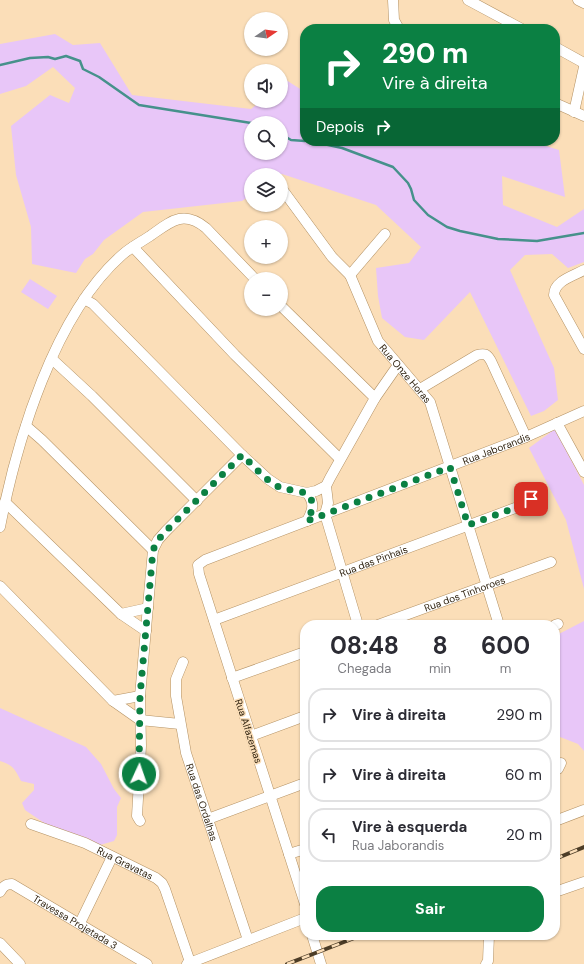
<!DOCTYPE html>
<html lang="pt">
<meta charset="utf-8">
<style>
body{margin:0;font-family:"DM Sans",sans-serif;background:#f7f7f7;color:#2b2b33;height:100vh;display:flex;flex-direction:column;font-size:15px;white-space:nowrap}
*{box-sizing:border-box;margin:0}
p{font-size:13px;color:#7c7c81}
.icon{flex:none;width:22px;height:22px;fill:none;stroke:currentColor;stroke-width:2;stroke-linecap:round;stroke-linejoin:round}
.map{position:relative;flex:1;overflow:hidden}
.sheet{position:absolute;left:300px;top:620px;width:260px;height:320px;display:flex;flex-direction:column;background:#fff;border-radius:16px;box-shadow:0 1px 3px #0004}
.sheet>*{flex:none}
.guide{position:absolute;left:300px;top:24px;width:260px;height:122px;border-radius:16px;box-shadow:0 1px 3px #0004;background:#0b8043;color:#fff;overflow:hidden}
.needle{width:26px;rotate:77deg}
.controls{position:absolute;left:244px;top:12px;display:grid;gap:8px}
.controls a{display:grid;place-items:center;width:44px;height:44px;border-radius:50%;background:#fff;box-shadow:0 1px 3px #0004;font-size:20px}
.pin{position:absolute;display:grid;place-items:center;width:34px;height:34px;color:#fff;margin:-17px;border-radius:8px;box-shadow:0 2px 6px #0006}
.me{position:absolute;width:44px;margin:-22px;rotate:3deg;stroke-linejoin:round;filter:drop-shadow(0 0 3px #0008)}
.turn{display:flex;align-items:center;gap:14px;height:84px;padding:0 16px;font-size:18px}
.turn .icon{width:52px;height:52px;stroke-width:2.5}
.turn b{display:block;font-size:28px;line-height:34px}
.then{display:flex;align-items:center;height:38px;padding:0 16px;background:#0003;gap:8px;font-size:15px}
.eta{display:flex;justify-content:space-evenly;align-items:center;height:68px;text-align:center}
.eta b{font-size:24px;font-weight:700;line-height:28px}
.action{display:flex;gap:8px;margin-top:auto;padding:8px 16px}
.action a{flex:1;height:46px;border-radius:16px;background:#0b8043;color:#fff;font-size:16px;font-weight:700;line-height:46px;text-align:center}
ul{padding:0;list-style:none}
li{display:flex;align-items:center;gap:12px;height:54px;margin:0 8px 6px;padding:0 8px;border:2px solid #e1e1e2;border-radius:16px}
li div{flex:1}
li b{display:block;font-size:15px}
li em{font-style:normal}
.map>svg:first-child{display:block}
.green{fill:#e8c6f8;fill-rule:evenodd}
.lines{fill:none;stroke-linecap:round;stroke-linejoin:round}
.stream{stroke:#46918b;stroke-width:2.5}
.minor-casing{stroke:#b49264;stroke-width:11}
.minor{stroke:#fff;stroke-width:10}
.rail-casing{stroke:#4d3d27;stroke-width:4}
.rail{stroke:#fbdeb8;stroke-width:2.5;stroke-dasharray:8;stroke-linecap:butt}
.route{stroke:#0b8043;stroke-width:7;stroke-dasharray:0 12.6}
.labels{text-anchor:middle;stroke-width:3;stroke-linejoin:round;paint-order:stroke}
.street-label{font-size:10px;fill:#2a1d0a;stroke:#fbdeb8}
</style>
<div class="map">
<svg width="584" height="964" viewBox="0 0 584 964">
<rect width="100%" height="100%" fill="#fbdeb8"/>
<path class="green" d="M55,34l18,11 27,-2 32,52 119,14 10,-8h20v-17l5,-4 19,12v49h225l29,9 6,47 -63,-21 1,29 54,22 27,-18v53l-16,6 -16,-14 -27,1 -15,15 44,98 4,32 -14,11 -13,5 -61,-124 -46,48 -19,-3 -23,-19 -4,-22 -2,-28 33,-5 12,-16 -45,-42 -94,-31 -31,1v20l-9,6 -99,11 -39,28 -11,14 -8,5 -9,14 -44,-9 -1,-37 -15,-52 -5,-49 39,-31 19,8 6,-15 -22,-21 -27,19 -26,8v-50zM251,123h30v30h-30z
M30,279l27,17 -9,13 -27,-17z
M555,429l29,56v104l-18,-69 -37,-72z
M584,621v130l-6,-7 -23,-9v-99z
M0,708l86,39 15,17 13,25 7,9 -4,9v28l-3,6 -14,4 -47,-16 -28,-19 -3,-7 12,-13v-6l-13,-3c-6,-12 -8,-16 -21,-20z"/>
<g class="lines">
<path class="stream" d="M0,65l30,-7 18,-1 7,2 11,-3 14,5 3,8 16,8 40,28 112,18
M281,134l10,6 14,1
M310,141l32,7 51,19 15,16 3,6 3,11 14,15 19,12 13,4 38,8 39,2 47,-8"/>
<defs>
<g id="minor">
<path d="M393,0l1,20 5,9"/>
<path d="M468,0l54,29"/>
<path d="M578,0l6,3"/>
<path d="M555,47l29,16"/>
<path d="M555,103l29,13"/>
<path d="M574,112l10,-45"/>
<path id="s1" d="M282,189l50,68 18,18 28,66 52,61 69,223"/>
<path d="M133,247l102,108 105,104"/>
<path d="M584,270c-11,6 -30,11 -30,25l30,54"/>
<path d="M350,275l35,-41"/>
<path d="M84,299l9,5 149,151 26,24 12,8 27,6 9,-2 10,-5"/>
<path d="M281,306l94,92"/>
<path d="M52,359l40,37 105,105"/>
<path d="M420,389l57,-34c8,-2 10,-1 14,6l35,76"/>
<path d="M557,423l27,49"/>
<path d="M26,426l16,14 111,110"/>
<path d="M307,493c8,10 6,17 0,28"/>
<path d="M5,502l116,112 25,17"/>
<path d="M325,514l3,-11 -2,-17 4,-8 45,-80 23,-33"/>
<path d="M325,514l33,111"/>
<path d="M0,527c17,-87 54,-212 122,-272 9,-8 19,-13 28,-19 20,-14 33,-27 56,-8l49,51"/>
<path d="M0,586l113,115 27,19 40,4"/>
<path d="M121,614l27,-6"/>
<path id="s2" d="M214,620l312,-116 5,-5"/>
<path id="s3" d="M378,625l173,-63"/>
<path d="M555,625l3,-1"/>
<path id="s4" d="M183,662l-7,17v17l10,57 62,187"/>
<path d="M232,678l73,-26"/>
<path d="M113,701l27,-5"/>
<path d="M251,736l54,-20"/>
<path d="M555,770l3,-1 3,-6"/>
<path d="M208,819l97,-36"/>
<path d="M140,821l-3,-5 4,-70 -1,-50 13,-146 5,-10 8,-9 76,-76"/>
<path d="M555,821l29,-11"/>
<path id="s5" d="M31,824l54,19 71,35 6,5 3,6 25,73"/>
<path d="M289,854l16,-5"/>
<path id="s6" d="M0,892c3,-5 5,-8 12,-8l135,80"/>
<path d="M555,892l29,-10"/>
<path id="s7" d="M305,904l-106,-330 -1,-9 7,-5 321,-123 58,-26"/>
<path d="M80,923l32,-66"/>
<path d="M312,935l9,29"/>
<path d="M0,943l20,21"/>
<path d="M187,964l118,-46"/>
<path d="M486,964l2,-3 1,-26"/>
</g>
</defs>
<use href="#minor" class="minor-casing"/>
<use href="#minor" class="minor"/>
<defs>
<path id="rail" d="M555,859l29,-12
M287,964l75,-29"/>
</defs>
<use href="#rail" class="rail-casing"/>
<use href="#rail" class="rail"/>
</g>
<g class="lines">
<path class="route" d="M139,774l1,-78 13,-146 5,-10 8,-9 76,-76c11,10 23,25 37,32 8,4 27,3 31,10 5,9 1,16 -3,24l143,-54 18,58 58,-21 5,-5"/>
</g>
<g class="labels">
<g class="street-label">
<text dy="4" stroke="none"><textPath href="#s1" startOffset="224">Rua Onze Horas</textPath></text>
<text dy="4" stroke="none"><textPath href="#s7" startOffset="676">Rua Jaborandis</textPath></text>
<text dy="4" stroke="none"><textPath href="#s2" startOffset="170">Rua das Pinhais</textPath></text>
<text dy="4" stroke="none"><textPath href="#s3" startOffset="92">Rua dos Tinhoroes</textPath></text>
<text transform="translate(249 731) rotate(72)" y="4">Rua Alfazemas</text>
<text dy="4" stroke="none"><textPath href="#s4" startOffset="145">Rua das Ordalhas</textPath></text>
<text dy="4" stroke="none"><textPath href="#s5" startOffset="102">Rua Gravatas</textPath></text>
<text dy="4" stroke="none"><textPath href="#s6" startOffset="89">Travessa Projetada 3</textPath></text>
</g>
</g>
</svg>
<div class="controls">
<a><svg class="needle" viewBox="-14 -14 28 28"><path d="M0-13l5 13h-10z" fill="#e53935"/><path d="M0 13l5-13h-10z" fill="#7c7c81"/></svg></a>
<a><svg class="icon" aria-label="sound" viewBox="0 0 24 24"><path d="M4 9h4l5-4v14l-5-4H4zM17 9q2 3 0 6"/></svg></a>
<a><svg class="icon" aria-label="search" viewBox="0 0 24 24"><circle cx="10" cy="10" r="6"/><path d="M15 15l6 6"/></svg></a>
<a><svg class="icon" aria-label="layers" viewBox="0 0 24 24"><path d="M12 4l9 5-9 5-9-5zM3 14l9 5 9-5"/></svg></a>
<a>+</a>
<a>−</a>
</div>
<div class="pin" style="left:531px;top:499px;background:#d93025"><svg class="icon" aria-label="arrive" viewBox="0 0 24 24"><path d="M6 21V4h12l-3 4 3 4H6"/></svg></div>
<svg class="me" style="left:139px;top:774px" viewBox="-20 -20 40 40"><circle r="17" fill="#0b8043" stroke="#fff" stroke-width="3"/><path d="M0-11L8 9 0 5-8 9z" fill="#fff"/></svg>
<div class="guide">
<div class="turn"><svg class="icon" aria-label="right" viewBox="0 0 24 24"><path d="M7 20v-9h11M14 6l5 5-5 5"/></svg><div><b>290 m</b>Vire à direita</div></div>
<div class="then">Depois<svg class="icon" aria-label="right" viewBox="0 0 24 24"><path d="M7 20v-9h11M14 6l5 5-5 5"/></svg></div>
</div>
<section class="sheet">
<div class="eta">
<div><b>08:48</b><p>Chegada</p></div>
<div><b>8</b><p>min</p></div>
<div><b>600</b><p>m</p></div>
</div>
<ul>
<li><svg class="icon" aria-label="right" viewBox="0 0 24 24"><path d="M7 20v-9h11M14 6l5 5-5 5"/></svg><div><b>Vire à direita</b></div><em>290 m</em></li>
<li><svg class="icon" aria-label="right" viewBox="0 0 24 24"><path d="M7 20v-9h11M14 6l5 5-5 5"/></svg><div><b>Vire à direita</b></div><em>60 m</em></li>
<li><svg class="icon" aria-label="left" viewBox="0 0 24 24"><path d="M17 20v-9H6M10 6l-5 5 5 5"/></svg><div><b>Vire à esquerda</b><p>Rua Jaborandis</p></div><em>20 m</em></li>
</ul>
<div class="action"><a>Sair</a></div>
</section>
</div>
